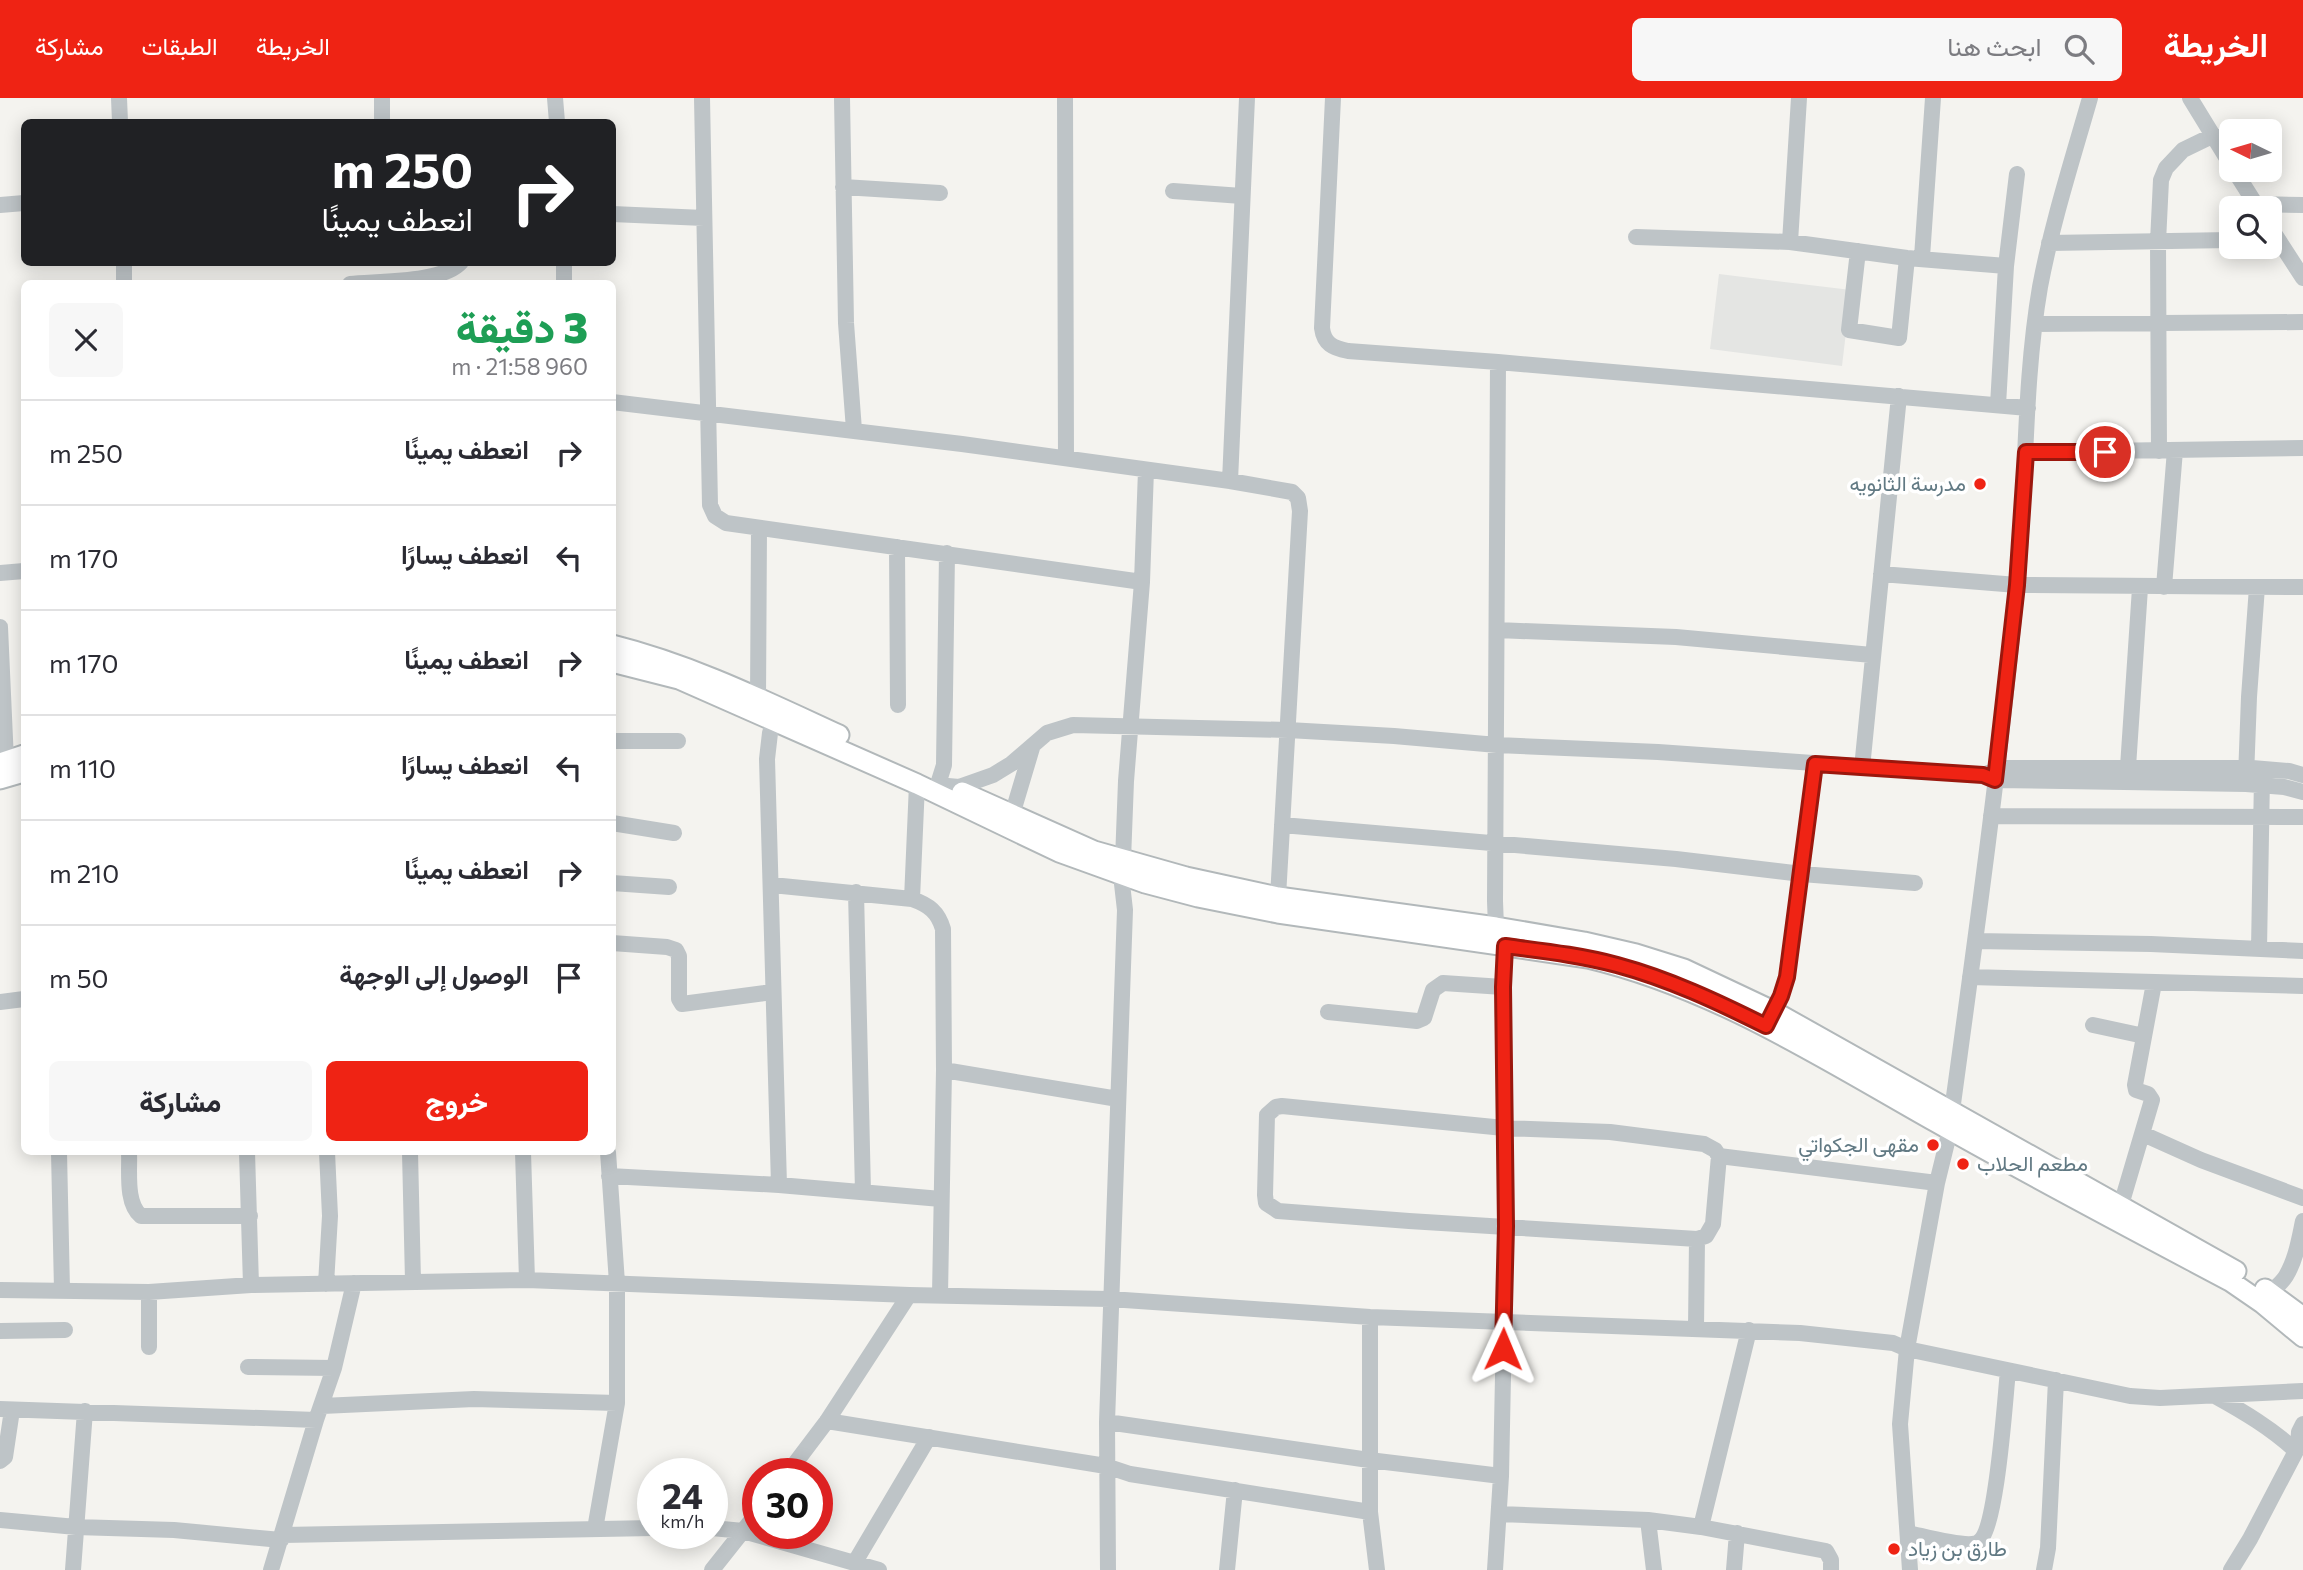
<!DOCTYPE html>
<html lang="ar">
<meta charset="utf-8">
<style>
body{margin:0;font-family:Commissioner,Vazirmatn,sans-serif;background:#f7f7f7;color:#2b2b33;direction:rtl;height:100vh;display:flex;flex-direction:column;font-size:26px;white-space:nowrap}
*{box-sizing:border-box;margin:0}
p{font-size:23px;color:#7c7c81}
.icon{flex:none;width:38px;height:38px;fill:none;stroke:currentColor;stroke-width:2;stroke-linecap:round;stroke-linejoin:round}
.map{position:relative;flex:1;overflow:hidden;direction:ltr}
.side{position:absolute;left:21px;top:182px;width:595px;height:875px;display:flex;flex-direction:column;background:#fff;border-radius:10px;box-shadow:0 4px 18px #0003;direction:rtl}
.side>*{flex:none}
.hud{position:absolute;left:21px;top:21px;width:595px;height:147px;border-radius:10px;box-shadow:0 4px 18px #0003;direction:rtl;background:#202124;color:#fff;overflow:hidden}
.needle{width:46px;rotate:275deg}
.tools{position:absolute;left:2219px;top:21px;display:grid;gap:14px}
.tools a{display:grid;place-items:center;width:63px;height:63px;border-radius:10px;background:#fff;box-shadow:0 4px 18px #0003;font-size:35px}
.speed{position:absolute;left:637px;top:1360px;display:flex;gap:14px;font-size:35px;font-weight:700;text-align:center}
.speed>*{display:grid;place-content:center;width:91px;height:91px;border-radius:50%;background:#fff;box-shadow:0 4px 18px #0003;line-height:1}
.speed small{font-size:18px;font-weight:400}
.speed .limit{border:10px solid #d22;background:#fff;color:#111}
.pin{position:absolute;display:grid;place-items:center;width:60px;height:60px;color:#fff;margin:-30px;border:4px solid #fff;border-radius:50%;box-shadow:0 2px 7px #0007}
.me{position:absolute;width:77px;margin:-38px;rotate:1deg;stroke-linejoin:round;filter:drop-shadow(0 0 5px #0008)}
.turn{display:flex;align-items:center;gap:24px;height:147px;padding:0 28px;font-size:32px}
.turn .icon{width:91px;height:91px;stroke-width:2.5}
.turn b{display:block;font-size:49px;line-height:60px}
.round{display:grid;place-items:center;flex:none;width:74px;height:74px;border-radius:10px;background:#f7f7f7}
.head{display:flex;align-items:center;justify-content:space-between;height:119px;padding:0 28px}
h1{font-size:42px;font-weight:800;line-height:52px;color:#1e9e55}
.action{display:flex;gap:14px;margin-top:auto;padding:14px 28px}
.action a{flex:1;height:80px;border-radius:10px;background:#ef2314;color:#fff;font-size:28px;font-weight:800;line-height:80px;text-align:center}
.action a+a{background:#f7f7f7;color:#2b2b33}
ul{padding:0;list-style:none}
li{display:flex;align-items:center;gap:21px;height:105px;padding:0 28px;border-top:2px solid #e1e1e2}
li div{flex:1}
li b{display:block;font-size:26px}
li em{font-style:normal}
header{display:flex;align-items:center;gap:42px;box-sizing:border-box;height:98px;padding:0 35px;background:#ef2314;color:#fff}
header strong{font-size:33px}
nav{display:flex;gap:38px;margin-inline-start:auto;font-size:24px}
.search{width:490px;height:63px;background:#f7f7f7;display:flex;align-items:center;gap:18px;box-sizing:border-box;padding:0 24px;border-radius:10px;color:#7c7c81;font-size:26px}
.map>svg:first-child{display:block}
.built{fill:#e4e5e3}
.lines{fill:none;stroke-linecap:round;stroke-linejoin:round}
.major-casing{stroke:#b2b8ba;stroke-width:23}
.minor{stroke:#bec4c7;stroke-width:16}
.major{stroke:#fff;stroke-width:19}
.route-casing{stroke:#9b170d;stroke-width:18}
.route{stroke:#ef2314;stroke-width:12}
.poi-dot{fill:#ef2314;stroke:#fff;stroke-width:2.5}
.labels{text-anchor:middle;stroke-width:7;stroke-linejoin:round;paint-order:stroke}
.poi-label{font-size:21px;fill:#617983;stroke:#fff;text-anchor:end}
</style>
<header>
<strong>الخريطة</strong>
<div class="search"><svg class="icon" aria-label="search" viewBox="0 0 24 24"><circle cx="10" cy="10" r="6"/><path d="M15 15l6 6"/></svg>ابحث هنا</div>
<nav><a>الخريطة</a><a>الطبقات</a><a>مشاركة</a></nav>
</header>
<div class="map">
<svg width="2303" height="1472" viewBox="0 0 2303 1472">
<rect width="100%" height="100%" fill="#f4f3ef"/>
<path class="built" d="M1719,176l132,16 -9,76 -132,-17z"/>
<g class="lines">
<defs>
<path id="major" d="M612,547c80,20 153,56 227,90
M612,564l67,17 238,105 142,68 86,31 53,14 80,16 310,45c127,30 236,101 348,164 97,55 196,107 294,159l32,22 41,34
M0,665l24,-8
M0,681l24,-7
M962,694l132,59 92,26 92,20 218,30 88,15 52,12 48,15 89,42 463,260
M2265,1191l38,28"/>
</defs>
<use href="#major" class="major-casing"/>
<path class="minor" d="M119,0l1,24
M382,0v24
M555,0l2,24
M702,0l8,407 5,11 11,7 416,59
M842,0l4,225 8,107
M1065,0l1,360
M1333,0l-11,230c2,16 11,20 26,23l150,11 530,46
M2190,0l41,67
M2234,72l24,38
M843,89l97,6
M1173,93l69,5
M2256,106l47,1
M0,107l24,-2
M612,116l92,4
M2270,129l33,51
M1636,139l154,5 117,16 99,8
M1790,144l9,-144
M2049,145l182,-3
M1858,153l-9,79 50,8 8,-80
M1922,159l11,-159
M124,164v22
M564,164v22
M350,186c28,-3 93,-1 111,-22
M2035,226l268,-2
M612,304l350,42 268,37 62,11 6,6 2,13 -22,386
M1998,307l8,-139 11,-92
M2159,353l-1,-209 3,-62 5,-12 17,-18 31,-15
M2026,354l277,-4
M1230,383l17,-383
M897,449l1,158
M0,475l24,-2
M1881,476l136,11 286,2
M2164,489l11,-137
M0,529l6,134
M1497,532l179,7 196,18
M758,601l1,-171
M774,623l-4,12 -3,26 12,426
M612,643h66
M2128,669l12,-179
M1862,670l37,-372
M1988,675l19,-5h245l37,3 14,4
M2246,679l3,-80 8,-110
M939,683l5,-16 3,-212
M948,688l11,1 34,-12 18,-11 36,-31 26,-8 215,5 106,6 103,9 161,7 325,23 12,5 251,4 38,3 19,5
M1012,717l20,-67
M1991,718l312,1
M612,725l62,10
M1282,727l394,34 126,15 113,9
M1123,762l3,-79 16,-199 4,-112
M612,785l57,4
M772,787l140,14c17,6 26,13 31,30l1,141 -4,225
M856,794l7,300
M912,801l5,-115
M1496,829l-1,-26 3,-539
M1976,843l175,3 152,7
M612,845l55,4 9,3 3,6v43l3,5 90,-12
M2259,851l3,-172
M1970,879l333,9
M0,904l24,-3
M1328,914l89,9 7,-3 9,-28 10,-7 60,4
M1768,922l13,-24 6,-19 28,-213
M2093,927l51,11
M944,972l174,29
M1952,1013c24,-175 48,-349 65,-524 10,-100 6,-201 23,-300 12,-64 32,-126 50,-189
M2143,1036l58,26 102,38
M59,1054l3,138
M129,1054c1,18 -4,51 12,64h109
M247,1054l4,133
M410,1054l3,129
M523,1054l4,128
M1719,1058l-6,68 -7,12 -9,3 -288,-18 -131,-10 -12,-8 -1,-8 2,-80 9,-8 6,-1 222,22 106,4 94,12 11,6 4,6 218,27
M609,1078l170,9 162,14
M2121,1107l31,-105 -4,-6 -12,-4 -1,-5 19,-102
M326,1186l4,-68 -3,-64
M0,1192l149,2 102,-7 276,-5 382,15 201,4 260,18 430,16 93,10 14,6 223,47 30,2 143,-7
M149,1194v55
M2263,1203c6,-10 17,-15 23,-25 10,-17 13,-36 17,-55
M1370,1219v195l7,58
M1696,1231l1,-90
M0,1233l65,-1
M248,1269l86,1
M2215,1298c29,16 56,32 81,55
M322,1308l152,-7 143,4
M0,1311l316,11
M827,1323l279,45 24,8 240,38
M1107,1324l262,38 132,16
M2298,1349l1,-15 4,-8
M0,1363l5,-4 7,-47
M787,1376l40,-53 82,-126
M1499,1416l149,6 53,7 125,24 5,9v10
M0,1422l76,7 98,3 107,10
M1648,1422l6,50
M1701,1429l48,-197
M712,1430l31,3 136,39
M595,1431l22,-126v-120l-9,-131
M1908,1435c15,3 56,15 69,10 20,-9 28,-146 31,-172
M283,1437l370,-7
M855,1464l74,-125
M73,1472l12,-159
M271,1472l45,-150 18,-52 20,-85
M712,1472l46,-58
M1108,1472l-1,-148 18,-512 -4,-35
M1227,1472l8,-80
M1495,1472l6,-94 5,-250 -3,-239 2,-41
M1734,1472l3,-37
M1910,1472l-10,-146 7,-75 30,-166 13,-53
M2044,1472l4,-22 8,-168
M2231,1472l19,-31 46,-88 7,-9"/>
<use href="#major" class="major"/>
</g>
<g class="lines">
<defs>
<path id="route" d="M1503,1251l3,-123 -3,-239 2,-41c38,5 75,9 112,19 52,14 101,37 149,61l15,-30 6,-19 28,-213 168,11 12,5 22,-195 9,-133h79"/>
</defs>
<use href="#route" class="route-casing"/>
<use href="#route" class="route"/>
</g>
<g class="poi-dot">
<circle cx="1980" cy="386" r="7"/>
<circle cx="1933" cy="1047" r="7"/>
<circle cx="1963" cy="1066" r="7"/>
<circle cx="1894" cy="1451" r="7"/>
</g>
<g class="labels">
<g class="poi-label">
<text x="1966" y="393">مدرسة الثانويه</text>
<text x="1919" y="1054">مقهى الجكواتي</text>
<text x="1977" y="1073" text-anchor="start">مطعم الحلاب</text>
<text x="1908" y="1458" text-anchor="start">طارق بن زياد</text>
</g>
</g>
</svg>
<div class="tools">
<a><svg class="needle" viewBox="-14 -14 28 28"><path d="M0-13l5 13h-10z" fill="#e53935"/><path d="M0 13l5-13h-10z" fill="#7c7c81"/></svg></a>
<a><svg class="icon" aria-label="search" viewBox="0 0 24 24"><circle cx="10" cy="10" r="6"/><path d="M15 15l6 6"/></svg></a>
</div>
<div class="speed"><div>24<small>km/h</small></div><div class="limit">30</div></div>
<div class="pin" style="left:2105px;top:354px;background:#d93025"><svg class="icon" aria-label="arrive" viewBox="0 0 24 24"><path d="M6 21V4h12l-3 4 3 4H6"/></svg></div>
<svg class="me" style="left:1503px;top:1251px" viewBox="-20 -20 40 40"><path d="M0-17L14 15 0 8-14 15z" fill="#ef2314" stroke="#fff" stroke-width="4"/></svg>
<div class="hud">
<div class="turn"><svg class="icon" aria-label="right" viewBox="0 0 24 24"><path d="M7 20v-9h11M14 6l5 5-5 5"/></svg><div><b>250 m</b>انعطف يمينًا</div></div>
</div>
<section class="side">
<div class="head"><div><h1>3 دقيقة</h1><p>960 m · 21:58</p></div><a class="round"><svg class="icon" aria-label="close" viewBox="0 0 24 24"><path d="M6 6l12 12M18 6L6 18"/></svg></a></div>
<ul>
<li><svg class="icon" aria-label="right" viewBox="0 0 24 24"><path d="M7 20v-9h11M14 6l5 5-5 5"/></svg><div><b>انعطف يمينًا</b></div><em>250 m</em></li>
<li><svg class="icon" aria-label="left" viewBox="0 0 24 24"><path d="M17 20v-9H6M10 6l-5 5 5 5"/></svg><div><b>انعطف يسارًا</b></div><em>170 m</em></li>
<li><svg class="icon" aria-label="right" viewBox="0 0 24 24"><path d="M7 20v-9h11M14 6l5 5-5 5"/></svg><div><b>انعطف يمينًا</b></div><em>170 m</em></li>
<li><svg class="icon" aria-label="left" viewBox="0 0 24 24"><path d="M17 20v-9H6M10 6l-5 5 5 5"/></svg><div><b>انعطف يسارًا</b></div><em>110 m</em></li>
<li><svg class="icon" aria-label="right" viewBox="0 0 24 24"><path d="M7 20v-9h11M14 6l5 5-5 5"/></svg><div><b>انعطف يمينًا</b></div><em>210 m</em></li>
<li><svg class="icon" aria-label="arrive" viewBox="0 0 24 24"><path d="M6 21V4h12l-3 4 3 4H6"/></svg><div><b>الوصول إلى الوجهة</b></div><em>50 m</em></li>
</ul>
<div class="action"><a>خروج</a><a>مشاركة</a></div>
</section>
</div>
